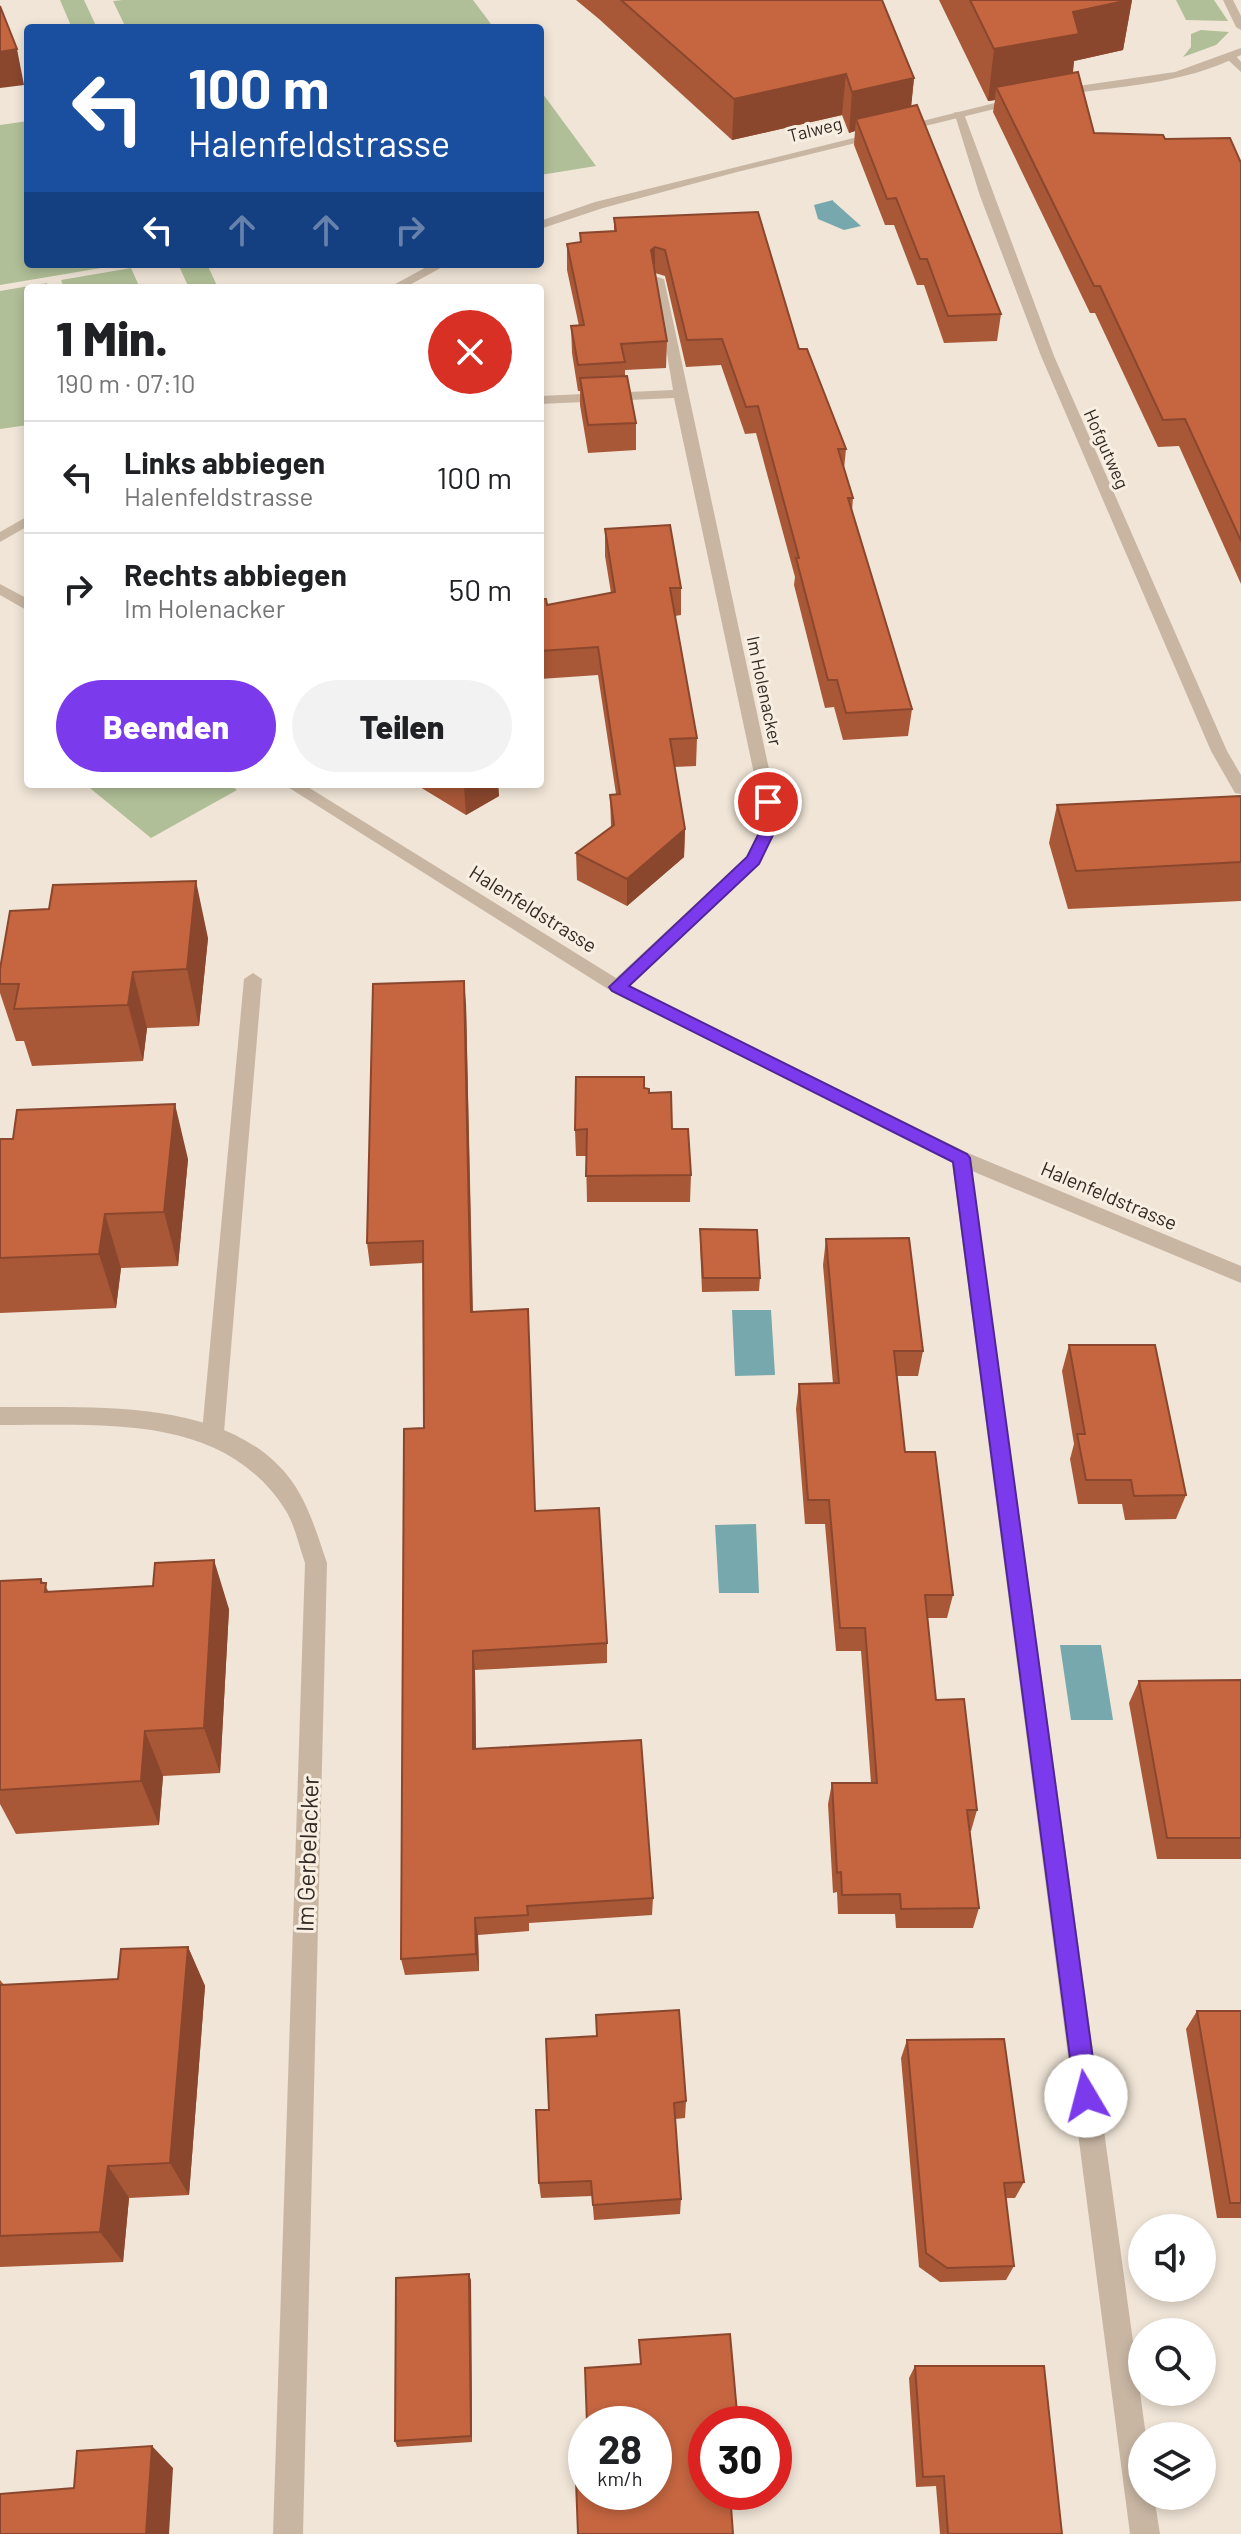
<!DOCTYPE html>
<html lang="de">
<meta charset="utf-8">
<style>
body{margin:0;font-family:Barlow,sans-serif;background:#f2f2f2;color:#202124;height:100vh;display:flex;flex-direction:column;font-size:30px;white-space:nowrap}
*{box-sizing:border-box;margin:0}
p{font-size:26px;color:#757577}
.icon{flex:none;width:44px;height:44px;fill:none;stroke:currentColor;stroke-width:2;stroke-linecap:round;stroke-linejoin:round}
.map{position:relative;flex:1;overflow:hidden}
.panel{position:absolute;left:24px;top:284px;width:520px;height:504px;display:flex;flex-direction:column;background:#fff;border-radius:8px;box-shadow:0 4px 12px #0003}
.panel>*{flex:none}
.banner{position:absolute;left:24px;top:24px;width:520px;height:244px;border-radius:8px;box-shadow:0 4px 12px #0003;background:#1a4fa0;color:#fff;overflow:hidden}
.controls{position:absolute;left:1128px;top:2214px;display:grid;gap:16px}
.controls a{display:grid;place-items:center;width:88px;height:88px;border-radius:50%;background:#fff;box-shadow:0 4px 12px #0003;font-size:40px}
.speed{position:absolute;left:568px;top:2406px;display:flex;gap:16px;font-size:40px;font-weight:700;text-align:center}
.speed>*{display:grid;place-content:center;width:104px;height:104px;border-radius:50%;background:#fff;box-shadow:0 4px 12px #0003;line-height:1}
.speed small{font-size:20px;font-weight:400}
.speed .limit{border:12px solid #d22;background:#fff;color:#111}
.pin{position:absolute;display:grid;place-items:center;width:68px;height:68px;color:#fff;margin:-34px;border:4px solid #fff;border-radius:50%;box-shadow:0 2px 8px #0007}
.me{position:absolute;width:88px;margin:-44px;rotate:352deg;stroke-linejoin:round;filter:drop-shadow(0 0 6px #0008)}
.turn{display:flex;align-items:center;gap:28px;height:168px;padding:0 32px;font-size:36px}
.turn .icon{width:104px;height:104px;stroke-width:2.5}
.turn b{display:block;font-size:56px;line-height:68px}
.lanes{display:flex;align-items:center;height:76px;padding:0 32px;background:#0003;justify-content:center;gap:40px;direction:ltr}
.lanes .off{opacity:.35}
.round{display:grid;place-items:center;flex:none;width:84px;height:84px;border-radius:42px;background:#f2f2f2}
.head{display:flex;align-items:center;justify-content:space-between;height:136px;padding:0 32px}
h1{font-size:48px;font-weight:800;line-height:60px}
.primary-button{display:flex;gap:16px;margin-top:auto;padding:16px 32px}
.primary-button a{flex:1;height:92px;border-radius:48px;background:#7c3aed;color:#fff;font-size:32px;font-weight:800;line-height:92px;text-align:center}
.primary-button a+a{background:#f2f2f2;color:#202124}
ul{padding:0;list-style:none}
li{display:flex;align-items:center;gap:24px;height:112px;padding:0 32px;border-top:2px solid #e0e0e0}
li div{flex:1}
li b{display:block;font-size:30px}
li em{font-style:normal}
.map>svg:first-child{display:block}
.green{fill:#b0bf97}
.water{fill:#76a8ad}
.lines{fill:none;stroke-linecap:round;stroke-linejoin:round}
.service{fill:#c8b6a3;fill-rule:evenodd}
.minor{fill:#c8b6a3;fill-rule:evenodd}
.tertiary{fill:#c8b6a3;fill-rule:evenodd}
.wall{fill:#a95837}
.shaded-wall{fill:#8a472d}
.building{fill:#c56640;stroke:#8a472d;stroke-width:2}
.route{fill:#7c3aed;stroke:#51269a;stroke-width:2}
.labels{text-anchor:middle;stroke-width:6;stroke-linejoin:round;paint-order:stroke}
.far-street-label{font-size:18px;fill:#332a25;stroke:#f8efe2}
.street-label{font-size:20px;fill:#332a25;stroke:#f8efe2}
.near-street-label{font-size:24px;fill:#332a25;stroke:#f8efe2}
</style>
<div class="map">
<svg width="1241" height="2534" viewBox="0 0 1241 2534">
<rect width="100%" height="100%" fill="#f0e5d7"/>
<path class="green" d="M60,0h24l13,28h-25z
M123,0h350l21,28h-368l-13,-27z
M1176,0h38l14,21 -42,-1z
M1201,30l28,2 -13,13 -33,12 8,-10v-13z
M540,90l56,76 -56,9z
M28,121v143h97l-125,21v-160z
M178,264h29l11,24h-29z
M131,268l9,20h-76l-3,-8z
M47,283l1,5h-20v137l-28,4v-138z
M85,784h144l8,6 -86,48z"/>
<path class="water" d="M833,200v1l28,25 -17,4 -26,-11 -4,-14z
M732,1310h39l4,65 -40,1z
M756,1524l3,69h-40l-4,-68z
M1060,1645h41l12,75h-42z"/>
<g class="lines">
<path class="service" d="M253,973l9,6 -38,453 -3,6 -8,3 -8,-3 -3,-6 42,-453z"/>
<path class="minor" d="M1227,55h8l6,7v10l-14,-13z
M954,112l10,2 90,242 173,395 14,24v19l-6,-1 -24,-42 -170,-395 -61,-160z
M654,276l10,3 112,523 -2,33 -15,29 -129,122 338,167 273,113v17l-269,-112 174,1265h-4v60h12l6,38h-30l-178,-1372 -341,-171 -328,-207h20l313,194 130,-121 12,-22 2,-33 -86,-404 -134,6v-8l133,-6z
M0,584l28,15v12l-28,-16z
M0,1407c86,1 211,-9 278,58 27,26 37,63 49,98l-24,971h-30l32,-971c-6,-17 -10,-37 -19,-52 -62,-99 -184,-85 -286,-86z"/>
<path class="tertiary" d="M1223,0h10l8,16v14l-5,-3z
M1241,48v7c-58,30 -123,31 -186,41l-6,-3 29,-7 97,-14z
M1019,97l4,1v4l-286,70 -134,36 -63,21v-8l55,-19z
M432,264h16l-44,24h-16z
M28,516v10l-28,16v-10z"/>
</g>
<path class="wall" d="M576,0h306l32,78 -3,28 90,208 -4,27 -53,2 -20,-58h-7l-23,-60h-9l-31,-80 1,-14 -6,2 -7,-18 -110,25 -133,-121z
M939,0h193l-9,50 -49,11 -1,12 21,60 71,6 76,24v421l-62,-138 -21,1 -63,-134h-5l-97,-201 2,-12 -7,1z
M758,212l41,137 47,100 -2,20 9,29 -1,13 60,198 -4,27 -65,4 -9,-33 -9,1 -31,-123 1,-8 -39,-144 -11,1 -24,-69 -35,2 -21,-91 -10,-3 12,68 -1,27 -41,2v6l11,47v27l-48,3 -8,-48v-14h-2l-6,-38 -1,-27h8l-12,-56v-26l13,-1v-10l34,-2v-13z
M605,529l76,59v27l-6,1 22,122 -1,28 -22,1 11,62 -1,28 -57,49 -50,-26 -1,-27 35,-26 -1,-32 6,-1 -18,-119 -58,4v-80l7,6 64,-12 -6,-37z
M415,784h83l1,12 -33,19z
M1241,796v105l-173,8 -19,-66 8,-38z
M49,909l159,29 -9,88 -52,2 -4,33 -111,5 -8,-25h-8l-16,-48v-24z
M466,1004l7,308 63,199 71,132v20l-132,7 1,79 177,149 -1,17 -123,8v8l-51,4 1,36 -74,4 -4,-16 23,-531 -1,-165 -53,3 -3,-23z
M644,1088l5,5 23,36 19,46 -1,27h-103l-1,-46h-10l-1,-26z
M0,1139l188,20 -10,107 -57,2 -5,40 -116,5z
M700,1229l60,49 -1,13 -57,1 -2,-49z
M826,1239l97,112 -5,25h-21l8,76 48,143 -6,23h-20l9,82 41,110 -6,21h-1l9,77 -6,20h-77l-1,-14h-57l-1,-22 -4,1 -5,-89 4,-21h39l-10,-132h-25l-11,-127h-20l-9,-115 3,-25h34l-10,-119z
M1069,1345l117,150 -10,24 -51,1 -3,-16h-44l-8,-45 4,-15 -12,-73z
M41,1579l8,13 180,17 -9,164 -57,3 -4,49 -143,9 -16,-30v-223z
M1241,1680v179h-84l-28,-156 10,-22z
M188,1947l17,39 -16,209 -60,3 -6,64 -123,5v-287l4,5 114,-6z
M1197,2011h44v207h-24l-31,-189z
M596,2015l90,86 -1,17 -10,1 6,80 -1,15 -86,6 -2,-24 -51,2 -2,-15 10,-73 47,-74z
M907,2040l117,142 -9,16h-9l8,68 -8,14 -66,2 -21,-15 -18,-209z
M469,2274l2,7 1,161 -75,5 -2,-6z
M915,2366l147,168h-122l-4,-48 -20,1 -7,-109z"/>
<path class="shaded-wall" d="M1129,0h3l-9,50 -49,11 -3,24 -75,2 -1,13 -7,1 6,-52 79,-37z
M17,49l7,36 -24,3v-36z
M846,74l-4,41 -110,25 2,-41z
M914,78l-4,40 -54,1 -1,12 -6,2 3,-41z
M655,247v26l-4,-23z
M470,784h28l1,12 -33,19 -2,-28z
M685,829l-1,28 -57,49v-27z
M196,881l12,57 -9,88 -12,-57z
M133,972l14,56 -4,33 -15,-56z
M464,981l2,23 7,330 -2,-22z
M175,1104l13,55 -10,107 -14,-54z
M105,1214l16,54 -5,40 -17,-54z
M214,1560l15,49 -9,164 -16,-45z
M473,1651l2,19 1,97 -3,-18z
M145,1731l18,45 -4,49 -18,-44z
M475,1918l3,17 1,36 -3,-17z
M188,1947l17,39 -16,209 -19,-32z
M108,2166l21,32 -6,64 -23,-30z
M469,2274l2,7 1,161 -1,-6z
M152,2446l21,22 -4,66h-23z"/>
<path class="building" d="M621,0h261l32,78 -62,14 -6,-18 -112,25z
M970,0h159l-56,12 6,22 -85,15z
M0,6l17,43 -17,3z
M1078,72l16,61 69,2 2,4 65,-1 11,25v378l-56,-122 -22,1 -63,-134h-6l-98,-199z
M917,105l84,209 -53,2 -21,-57h-7l-24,-61 -9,1 -31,-80z
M758,212l41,137h8l39,100h-8l15,49h-5l64,211 -66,4 -9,-33h-9l-32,-122h3l-41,-152 -12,1 -24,-68 -35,1 -22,-90 -10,-3 -4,3 16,91 -46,3 4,18 -47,3 -7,-39 13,-1 -17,-81 14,-2 -1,-9 36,-2 -2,-13z
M627,376l9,47 -48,2 -8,-47z
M670,525l11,63h-11l27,150 -27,1 15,90 -58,50 -51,-26 38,-28 -4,-30 10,-1 -22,-147 -58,4v-52h6l1,6 68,-13 -10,-63z
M1241,796v66l-165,9 -19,-66z
M196,881l-9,88 -54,3 -5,33 -114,4 5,-25h-19v-15l10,-58 39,-2 4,-24z
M464,981l7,331 57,-3 7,202 64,-3 8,135 -134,8v98l168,-9 12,158 -126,8 1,9 -53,3 1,36 -75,5 3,-530 20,-1 -1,-187 -56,2 6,-259z
M576,1077h68v11l5,1v4l22,-1 1,37h16l3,46 -105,1 1,-47 -12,1z
M175,1104l-11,108 -59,2 -6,40 -99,4v-119h13l4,-29z
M700,1229l57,1 3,48h-57z
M909,1238l14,113h-29l11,101h30l18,143h-28l11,105 28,-1 13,111h-10l12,98 -78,1 -1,-15 -58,1 -1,-23 -4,1 -5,-90h45l-12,-155h-25l-11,-128h-21l-9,-116 40,-1 -13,-144z
M1069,1345h86l31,150 -52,1 -3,-16h-45l-9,-46h8z
M214,1560l-10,168 -59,3 -4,50 -141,9v-209l41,-2v4h5l-1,9 108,-6 2,-23z
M1241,1680v158h-74l-28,-157z
M188,1947l-18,216 -62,3 -8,66 -100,4v-251l118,-6 3,-30z
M679,2010l7,91 -12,2 7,96 -88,6 -2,-24 -52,2 -3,-73h13l-3,-71 51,-3 -1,-21z
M1197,2011h44v192h-11z
M1004,2039l20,143 -20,1 10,83 -67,2 -21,-15 -19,-213z
M469,2274l2,162 -76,5 1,-163z
M730,2334l8,90h-32v68h24l3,42h-155l-3,-80h11v38h68v-68h-67l-2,-56 56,-4 -2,-24z
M915,2366h129l18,168h-114l-4,-58 -21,1z
M152,2446l-6,88h-146v-40l74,-6 3,-37z"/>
<path class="route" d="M768,797l7,5 -2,33 -14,29 -130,122 338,168 3,4 128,938 -3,9 -9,3 -8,-3 -3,-9 -122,-934 -341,-171 -3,-4 138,-130 11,-22 2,-33z"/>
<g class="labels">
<g class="far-street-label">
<text transform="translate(815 130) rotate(-14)" y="6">Talweg</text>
<text transform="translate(1106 449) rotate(66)" y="6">Hofgutweg</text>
<text transform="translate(764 691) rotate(78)" y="6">Im Holenacker</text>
</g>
<g class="street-label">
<text transform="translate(533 909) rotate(32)" y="7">Halenfeldstrasse</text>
<text transform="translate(1109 1196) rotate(23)" y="7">Halenfeldstrasse</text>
</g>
<g class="near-street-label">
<text transform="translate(308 1854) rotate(-88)" y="8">Im Gerbelacker</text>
</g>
</g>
</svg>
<div class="controls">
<a><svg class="icon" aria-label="sound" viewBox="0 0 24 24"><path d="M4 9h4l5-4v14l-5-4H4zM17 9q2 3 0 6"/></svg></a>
<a><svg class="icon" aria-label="search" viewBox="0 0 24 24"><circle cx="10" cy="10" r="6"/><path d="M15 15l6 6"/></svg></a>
<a><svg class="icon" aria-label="layers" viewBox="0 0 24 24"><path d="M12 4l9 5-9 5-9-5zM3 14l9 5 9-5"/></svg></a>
</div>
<div class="speed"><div>28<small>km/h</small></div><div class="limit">30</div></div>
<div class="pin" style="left:768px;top:802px;background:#d93025"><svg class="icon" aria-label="arrive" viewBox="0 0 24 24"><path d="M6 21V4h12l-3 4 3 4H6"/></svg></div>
<svg class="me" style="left:1086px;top:2096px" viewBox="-20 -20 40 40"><circle r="19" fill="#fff"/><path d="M0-13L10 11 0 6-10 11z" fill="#7c3aed"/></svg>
<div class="banner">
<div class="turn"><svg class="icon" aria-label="left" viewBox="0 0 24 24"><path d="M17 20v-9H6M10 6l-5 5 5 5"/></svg><div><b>100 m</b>Halenfeldstrasse</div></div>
<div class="lanes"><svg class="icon" aria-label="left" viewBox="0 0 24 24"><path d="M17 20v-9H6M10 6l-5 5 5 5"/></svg><svg class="icon off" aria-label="ahead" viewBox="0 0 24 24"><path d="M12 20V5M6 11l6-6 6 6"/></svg><svg class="icon off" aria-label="ahead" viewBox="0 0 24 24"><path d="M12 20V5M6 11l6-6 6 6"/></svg><svg class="icon off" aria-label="right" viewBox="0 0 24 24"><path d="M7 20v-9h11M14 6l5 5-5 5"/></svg></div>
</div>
<section class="panel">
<div class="head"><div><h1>1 Min.</h1><p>190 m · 07:10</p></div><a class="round" style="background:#d93025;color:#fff"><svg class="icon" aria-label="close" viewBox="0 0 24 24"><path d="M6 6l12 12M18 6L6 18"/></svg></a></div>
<ul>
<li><svg class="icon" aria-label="left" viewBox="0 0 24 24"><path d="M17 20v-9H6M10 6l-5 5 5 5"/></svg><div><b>Links abbiegen</b><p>Halenfeldstrasse</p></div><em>100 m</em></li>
<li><svg class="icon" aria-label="right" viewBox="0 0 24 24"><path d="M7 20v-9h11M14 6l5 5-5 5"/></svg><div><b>Rechts abbiegen</b><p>Im Holenacker</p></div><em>50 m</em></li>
</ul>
<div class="primary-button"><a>Beenden</a><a>Teilen</a></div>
</section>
</div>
